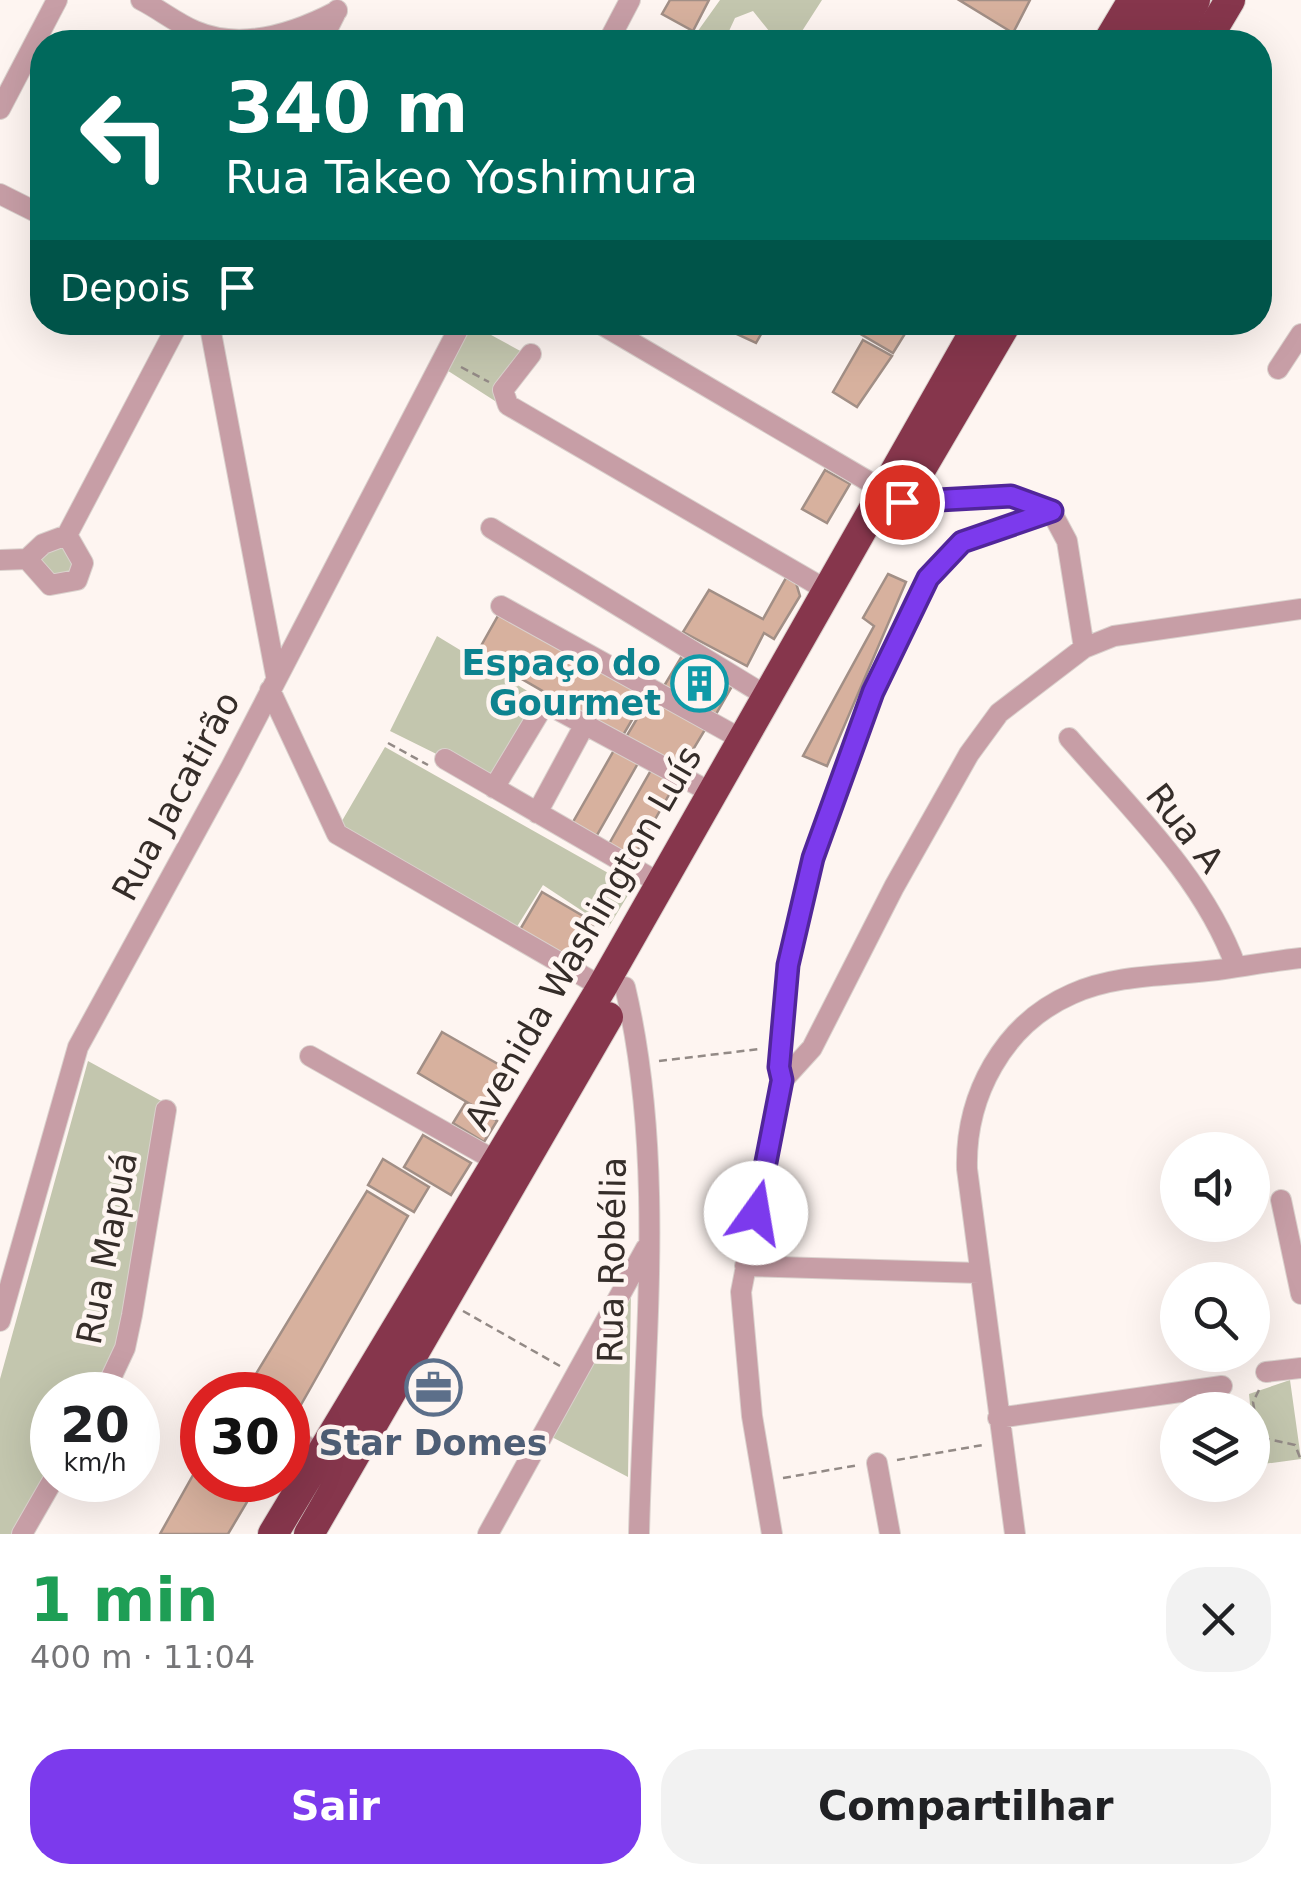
<!DOCTYPE html>
<html lang="pt">
<meta charset="utf-8">
<style>
body{margin:0;font-family:"DejaVu Sans",sans-serif;background:#f2f2f2;color:#202124;height:100vh;display:flex;flex-direction:column;font-size:38px;white-space:nowrap}
*{box-sizing:border-box;margin:0}
p{font-size:32px;color:#757577}
.icon{flex:none;width:55px;height:55px;fill:none;stroke:currentColor;stroke-width:2;stroke-linecap:round;stroke-linejoin:round}
.map{position:relative;height:1534px;overflow:hidden}
.sheet{display:flex;flex-direction:column;background:#fff;flex:1}
.sheet>*{flex:none}
.guide{position:absolute;left:30px;top:30px;width:1242px;height:305px;border-radius:40px;box-shadow:0 10px 40px #0002;background:#00695c;color:#fff;overflow:hidden}
.controls{position:absolute;left:1160px;top:1132px;display:grid;gap:20px}
.controls a{display:grid;place-items:center;width:110px;height:110px;border-radius:50%;background:#fff;box-shadow:0 10px 40px #0002;font-size:50px}
.speed{position:absolute;left:30px;top:1372px;display:flex;gap:20px;font-size:50px;font-weight:700;text-align:center}
.speed>*{display:grid;place-content:center;width:130px;height:130px;border-radius:50%;background:#fff;box-shadow:0 10px 40px #0002;line-height:1}
.speed small{font-size:25px;font-weight:400}
.speed .limit{border:15px solid #d22;background:#fff;color:#111}
.pin{position:absolute;display:grid;place-items:center;width:85px;height:85px;color:#fff;margin:-42px;border:5px solid #fff;border-radius:50%;box-shadow:0 2px 10px #0007}
.me{position:absolute;width:110px;margin:-55px;rotate:13deg;stroke-linejoin:round;filter:drop-shadow(0 0 8px #0008)}
.turn{display:flex;align-items:center;gap:35px;height:210px;padding:0 30px;font-size:45px}
.turn .icon{width:130px;height:130px;stroke-width:2.5}
.turn b{display:block;font-size:70px;line-height:85px}
.then{display:flex;align-items:center;height:95px;padding:0 30px;background:#0003;gap:20px;font-size:38px}
.round{display:grid;place-items:center;flex:none;width:105px;height:105px;border-radius:40px;background:#f2f2f2}
.summary{display:flex;align-items:center;justify-content:space-between;height:170px;padding:0 30px}
h1{font-size:60px;font-weight:600;line-height:75px;color:#1e9e55}
.cta{display:flex;gap:20px;margin-top:auto;padding:20px 30px}
.cta a{flex:1;height:115px;border-radius:40px;background:#7c3aed;color:#fff;font-size:40px;font-weight:600;line-height:115px;text-align:center}
.cta a+a{background:#f2f2f2;color:#202124}
.map>svg:first-child{display:block}
.green{fill:#c3c6ae}
.building{fill:#d7b19e;stroke:#a28f86;stroke-width:2.5}
.lines{fill:none;stroke-linecap:round;stroke-linejoin:round}
.minor-casing{stroke:#dad1cd;stroke-width:22}
.highway-casing{stroke:#dad1cd;stroke-width:32}
.path{stroke:#938a86;stroke-width:2.5;stroke-dasharray:8 5;stroke-linecap:butt}
.minor{stroke:#c79ea6;stroke-width:20}
.highway{stroke:#86364c;stroke-width:30}
.route-casing{stroke:#51269a;stroke-width:25}
.route{stroke:#7c3aed;stroke-width:18}
.labels{text-anchor:middle;stroke-width:9;stroke-linejoin:round;paint-order:stroke}
.culture-label{font-size:35px;font-weight:bold;fill:#0d838f;stroke:#fef5f1;text-anchor:end}
.street-label{font-size:35px;fill:#352d29;stroke:#fef5f1}
.service-label{font-size:35px;font-weight:bold;fill:#4e5e75;stroke:#fef5f1}
</style>
<div class="map">
<svg width="1301" height="1534" viewBox="0 0 1301 1534">
<rect width="100%" height="100%" fill="#fef5f1"/>
<path class="green" d="M720,0h102l-27,42h-17l-25,-31 -18,7 -11,24h-34z
M469,323l55,30 -29,48 -53,-34z
M60,541l17,30 -30,8 -8,-24z
M437,636l102,62 -46,84 -103,-51z
M385,747l248,140 -25,41 -65,-43 -30,48 -174,-107z
M88,1061l75,41 -48,256 -21,37h-42v73l-37,66h-15v-155z
M631,1290l-3,187 -78,-41z
M1290,1380l11,79 -45,6 -7,-71z"/>
<path class="building" d="M670,0h39l-16,31 -31,-17z
M959,0h71l-17,33z
M711,322h57l-12,21z
M840,322h69l2,2 -18,29z
M863,340l29,16 -35,51 -24,-15z
M825,470l25,14 -23,39 -25,-14z
M888,574l18,8 -79,184 -24,-10 71,-130 -11,-8z
M786,578l10,5 4,13 -26,43 -10,-6 -17,33 -64,-34 26,-42 54,29z
M499,614l147,82 -24,41 -145,-84z
M685,651l50,30 -19,33 -52,-28z
M650,697l56,31 -24,40 -56,-31z
M617,745l24,13 -48,84 -24,-13z
M654,765l24,14 -49,86 -24,-14z
M542,892l53,31 -25,41 -52,-31z
M442,1032l70,40 -25,42 -69,-41z
M466,1102l31,19 -13,21 -31,-19z
M423,1135l48,28 -20,32 -47,-28z
M383,1159l46,28 -15,25 -46,-27z
M367,1191l41,25 -110,194 -10,-7v-8h-15l-22,-13z
M202,1459v21h58l-32,54h-68z"/>
<g class="lines">
<defs>
<path id="minor" d="M141,0c18,9 35,23 54,31 47,20 100,2 142,-20
M321,42l16,-32
M608,42l22,-42
M0,109l57,-109
M0,194l42,21
M209,322l67,354
M597,322l288,169
M531,354l-28,36 5,15 322,187
M1278,369l23,-35
M902,502l109,-6 40,15 16,30 17,107
M491,528l277,169
M27,559l23,26 27,-5 6,-17 -16,-28
M0,560l27,-1 16,-15 24,-9 112,-213
M501,606l242,134
M270,690l67,144 265,153
M1069,738c61,70 135,140 167,229
M445,759l216,125
M494,788l51,-85 167,90
M537,813l48,-89
M625,987c42,177 18,367 14,547
M310,1056l186,105
M782,1081l30,-33 82,-161 75,-133 30,-41 85,-65 30,-12 187,-27
M1281,1200l20,94
M745,1266l234,7
M0,1321l78,-274 153,-280 231,-445
M1266,1372l35,-4
M103,1395l22,-47 7,-33 34,-205
M998,1418l224,-32
M288,1434l30,20
M877,1463l13,71
M22,1534l31,-54
M488,1534l158,-286
M772,1534l-20,-118 -11,-124 41,-211 -3,-14 9,-102 25,-106 60,-167 55,-114 34,-36 89,-31
M1015,1534l-48,-365c-2,-73 36,-145 105,-175 44,-20 97,-18 145,-24 28,-4 56,-9 84,-12"/>
<path id="highway" d="M1108,42l25,-42
M1141,42l24,-42
M1170,42l25,-42
M1205,42l25,-42
M898,508l109,-186
M273,1534l329,-547 378,-665
M309,1534l299,-517"/>
</defs>
<use href="#minor" class="minor-casing"/>
<use href="#highway" class="highway-casing"/>
<path class="path" d="M461,367l28,15
M388,743l40,22
M659,1061l101,-12
M463,1311l97,55
M1259,1390l-6,12 6,35 36,8 6,15
M897,1460l86,-15
M783,1478l76,-13"/>
<use href="#minor" class="minor"/>
<use href="#highway" class="highway"/>
</g>
<g class="lines">
<defs>
<path id="route" d="M756,1213l26,-133 -3,-13 9,-102 25,-107 60,-166 55,-114 34,-36 90,-31 -41,-15 -109,6"/>
</defs>
<use href="#route" class="route-casing"/>
<use href="#route" class="route"/>
</g>
<defs>
<symbol id="building-ring" viewBox="-11 -11 22 22"><circle r="9.5" fill="#fef5f1" stroke="#0f9aa8" stroke-width="1.5"/><path d="M-4-6H4V6H1V3H-1V6H-4ZM-2.5-4.3h1.7v1.8h-1.7ZM.8-4.3h1.7v1.8H.8ZM-2.5-1h1.7V.8h-1.7ZM.8-1h1.7V.8H.8Z" fill="#0f9aa8"/></symbol>
<symbol id="office-ring" viewBox="-11 -11 22 22"><circle r="9.5" fill="#fef5f1" stroke="#5c6f8a" stroke-width="1.5"/><path d="M-6-3h4V-5.5h4V-3h4V5H-6ZM-1-4.5V-3h2v-1.5ZM-6 0V1H6V0Z" fill="#5c6f8a"/></symbol>
</defs>
<g fill-rule="evenodd">
<use href="#building-ring" x="668" y="652" width="63" height="63"/>
<use href="#office-ring" x="402" y="1356" width="63" height="63"/>
</g>
<g class="labels">
<g class="culture-label">
<text x="661" y="675">Espaço do<tspan x="661" dy="40">Gourmet</tspan></text>
</g>
<g class="street-label">
<text transform="translate(176 796) rotate(-62)" y="12">Rua Jacatirão</text>
<text transform="translate(1185 828) rotate(52)" y="12">Rua A</text>
<text transform="translate(583 938) rotate(-60)" y="12">Avenida Washington Luís</text>
<text transform="translate(107 1248) rotate(-79)" y="12">Rua Mapuá</text>
<text transform="translate(612 1260) rotate(-89)" y="12">Rua Robélia</text>
</g>
<g class="service-label">
<text x="433" y="1455">Star Domes</text>
</g>
</g>
</svg>
<div class="controls">
<a><svg class="icon" aria-label="sound" viewBox="0 0 24 24"><path d="M4 9h4l5-4v14l-5-4H4zM17 9q2 3 0 6"/></svg></a>
<a><svg class="icon" aria-label="search" viewBox="0 0 24 24"><circle cx="10" cy="10" r="6"/><path d="M15 15l6 6"/></svg></a>
<a><svg class="icon" aria-label="layers" viewBox="0 0 24 24"><path d="M12 4l9 5-9 5-9-5zM3 14l9 5 9-5"/></svg></a>
</div>
<div class="speed"><div>20<small>km/h</small></div><div class="limit">30</div></div>
<div class="pin" style="left:902px;top:502px;background:#d93025"><svg class="icon" aria-label="arrive" viewBox="0 0 24 24"><path d="M6 21V4h12l-3 4 3 4H6"/></svg></div>
<svg class="me" style="left:756px;top:1213px" viewBox="-20 -20 40 40"><circle r="19" fill="#fff"/><path d="M0-13L10 11 0 6-10 11z" fill="#7c3aed"/></svg>
<div class="guide">
<div class="turn"><svg class="icon" aria-label="left" viewBox="0 0 24 24"><path d="M17 20v-9H6M10 6l-5 5 5 5"/></svg><div><b>340 m</b>Rua Takeo Yoshimura</div></div>
<div class="then">Depois<svg class="icon" aria-label="arrive" viewBox="0 0 24 24"><path d="M6 21V4h12l-3 4 3 4H6"/></svg></div>
</div>
</div>
<section class="sheet">
<div class="summary"><div><h1>1 min</h1><p>400 m · 11:04</p></div><a class="round"><svg class="icon" aria-label="close" viewBox="0 0 24 24"><path d="M6 6l12 12M18 6L6 18"/></svg></a></div>
<div class="cta"><a>Sair</a><a>Compartilhar</a></div>
</section>
